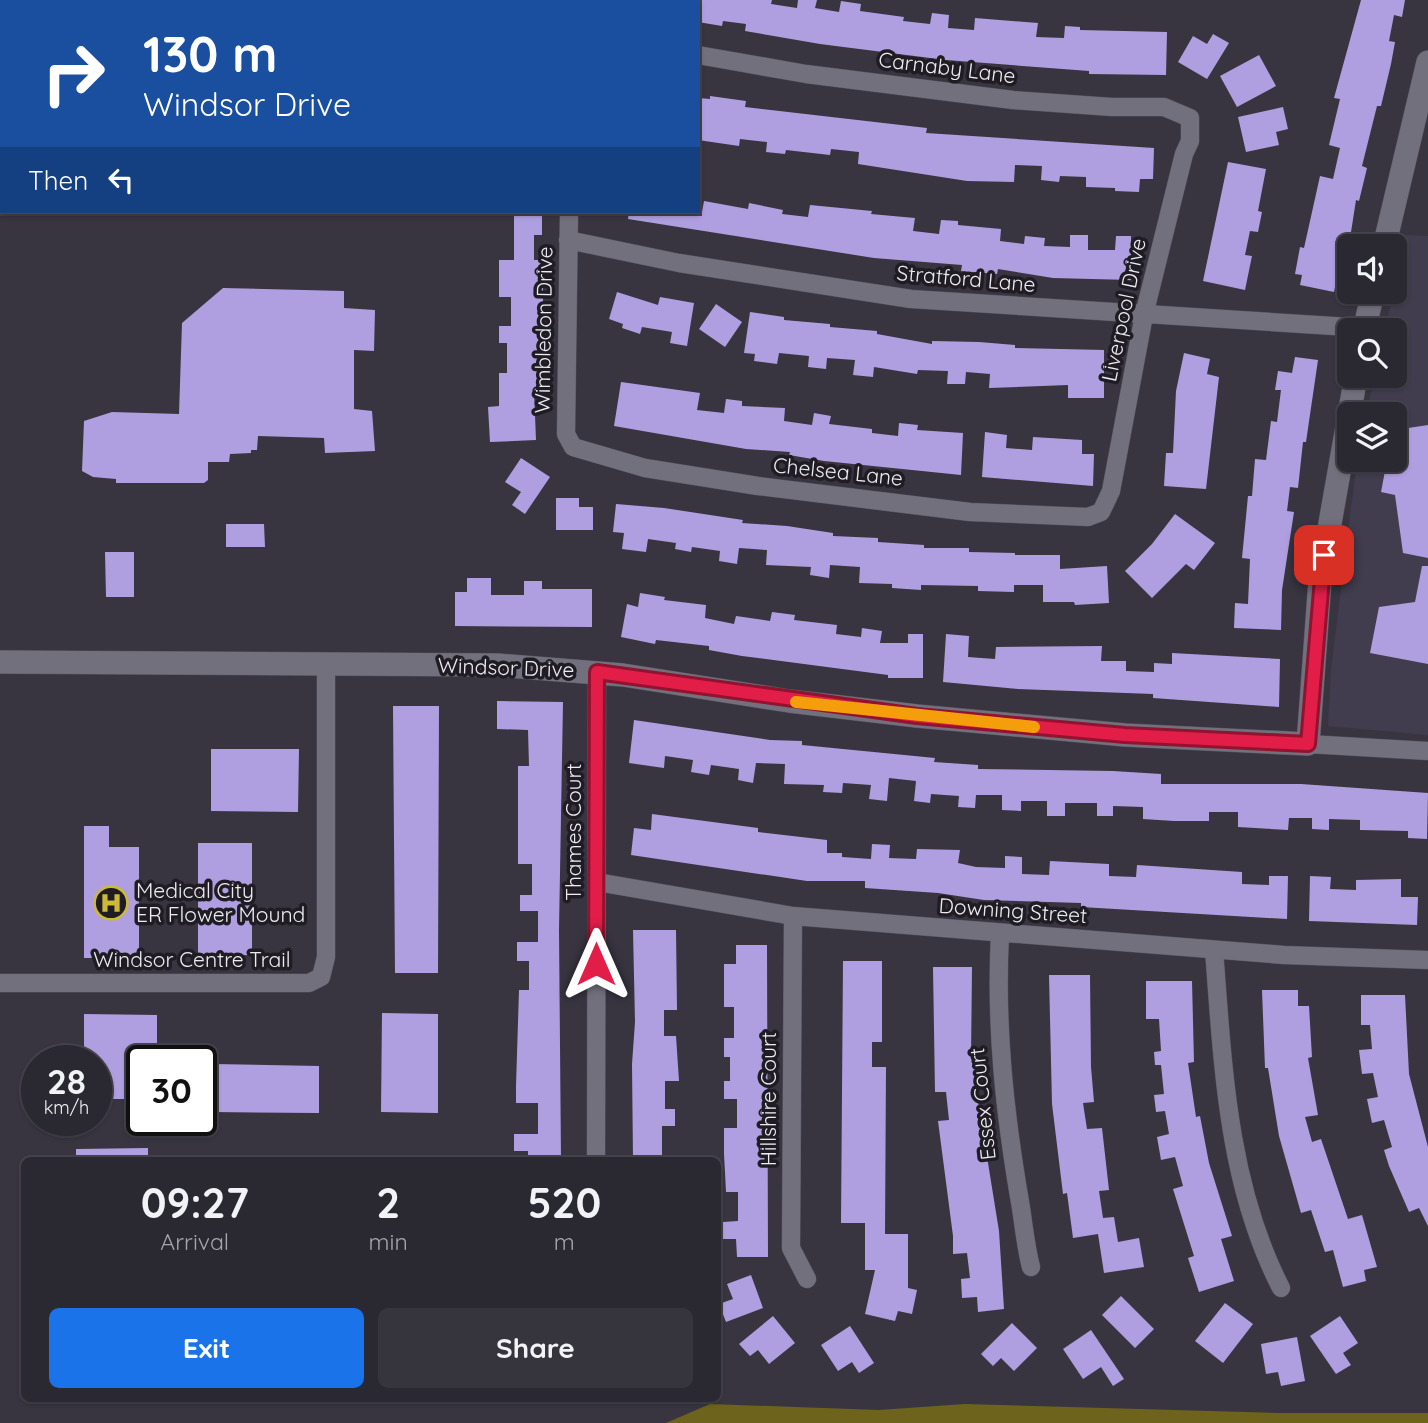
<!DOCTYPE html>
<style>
body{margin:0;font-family:Quicksand,sans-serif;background:#36343d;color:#f1f3f6;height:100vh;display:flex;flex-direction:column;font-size:26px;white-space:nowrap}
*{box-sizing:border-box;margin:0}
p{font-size:23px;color:#a5a6ab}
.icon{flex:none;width:38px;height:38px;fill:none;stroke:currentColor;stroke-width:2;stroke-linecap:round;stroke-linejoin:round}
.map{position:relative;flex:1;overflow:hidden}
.panel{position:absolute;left:21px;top:1157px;width:700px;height:245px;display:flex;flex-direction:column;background:#2a2831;border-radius:10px;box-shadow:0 2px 5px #0004,0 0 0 2px #46444d}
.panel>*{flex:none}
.hud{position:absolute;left:0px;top:0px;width:700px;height:214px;box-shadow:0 2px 5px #0004,0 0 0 2px #46444d;background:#1a4fa0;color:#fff;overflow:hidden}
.controls{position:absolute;left:1337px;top:234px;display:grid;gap:14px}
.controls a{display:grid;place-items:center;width:70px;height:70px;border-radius:10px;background:#2a2831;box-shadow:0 2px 5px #0004,0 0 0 2px #46444d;font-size:35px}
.speed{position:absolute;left:21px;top:1045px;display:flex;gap:14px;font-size:35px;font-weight:700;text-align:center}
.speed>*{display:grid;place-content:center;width:91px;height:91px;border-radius:50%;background:#2a2831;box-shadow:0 2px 5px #0004,0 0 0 2px #46444d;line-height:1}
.speed small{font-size:18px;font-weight:400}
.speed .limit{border:4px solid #111;border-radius:10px;background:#fff;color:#111}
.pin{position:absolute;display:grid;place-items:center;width:60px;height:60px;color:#fff;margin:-30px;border-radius:14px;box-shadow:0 4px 10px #0006}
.me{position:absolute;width:77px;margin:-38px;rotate:0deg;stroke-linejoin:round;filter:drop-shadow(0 0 5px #0008)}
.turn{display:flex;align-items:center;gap:24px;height:147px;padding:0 28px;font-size:32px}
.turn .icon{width:91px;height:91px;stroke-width:2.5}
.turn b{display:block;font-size:49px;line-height:60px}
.then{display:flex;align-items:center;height:66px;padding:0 28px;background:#0003;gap:14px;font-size:26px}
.eta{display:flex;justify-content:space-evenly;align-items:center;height:119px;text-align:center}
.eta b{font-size:42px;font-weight:800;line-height:49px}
.primary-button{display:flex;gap:14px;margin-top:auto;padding:14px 28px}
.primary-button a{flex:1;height:80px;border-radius:10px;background:#1a73e8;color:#fff;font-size:28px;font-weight:800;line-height:80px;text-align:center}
.primary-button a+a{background:#36343d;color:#f1f3f6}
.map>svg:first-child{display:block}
.built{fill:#413d4f}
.green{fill:#6d631c}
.building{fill:#b09fe0}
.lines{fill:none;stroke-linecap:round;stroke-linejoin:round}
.minor-casing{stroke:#54525d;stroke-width:19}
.tertiary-casing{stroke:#54525d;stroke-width:24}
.minor{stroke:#73707e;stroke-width:18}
.tertiary{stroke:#73707e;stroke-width:23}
.route-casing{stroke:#92132f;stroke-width:18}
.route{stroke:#e11d48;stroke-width:12}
.slow{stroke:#f59e0b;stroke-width:12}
.labels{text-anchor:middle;stroke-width:7;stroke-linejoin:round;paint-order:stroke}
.street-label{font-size:21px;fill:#ecebf3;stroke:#1f1d23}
.poi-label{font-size:21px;fill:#ecebf3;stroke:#1f1d23;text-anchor:start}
</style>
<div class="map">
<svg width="1428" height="1423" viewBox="0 0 1428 1423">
<rect width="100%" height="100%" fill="#383541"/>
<path class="built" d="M1406,235l22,1v499l-100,-9 3,-56 26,-210h38v-45h-29l9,-39h20v-45h-10z"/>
<path class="green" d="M710,1404l169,6 86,-6 313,9h150v10h-762z"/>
<path class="building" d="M698,0h74l-1,4 26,4 1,-8h19l-2,8 24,4 2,-11 20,3 -1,7 44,6 -1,4 27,3 2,-11 17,2 -1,13 26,2 1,-12 63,5 -2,14 28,1 1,-12 15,1v3l87,2 -1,43 -77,-1v-3l-143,-11 -126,-16 -75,-13 1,-7 -23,-3 -1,5 -24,-4z
M1361,0h44l-3,17 -8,-2 -5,26 6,1 -4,22 -10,42h-4l-15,60 5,2 -8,33 -3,-1 -7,45 -5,-1 -10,48 -34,-7 2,-10 -7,-1 5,-27 4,1 16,-72 13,3 7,-31 -11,-3 11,-46 -6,-1z
M1213,34l16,9 -22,36 -29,-17 15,-26 14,8z
M1259,55l17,31 -39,21 -17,-31z
M710,96l36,5 -1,6 182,21 -1,5 228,15 -1,31h-13l-1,13 -24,-1v-3l-29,-1v-10l-26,-1 -1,6 -18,-2 1,-14 -27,-1 -1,17 -47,-1 -109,-17 1,-12 -28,-3 -1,6 -44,-5 -1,4 -19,-2 1,-10 -27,-3 -1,7 -41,-6v-42l12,1z
M1283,107l5,22 -12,3 3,13 -33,7 -8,-35z
M1228,162l38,7 -8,42 4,1 -4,20 -8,-1 -5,24 7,1 -7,34 -42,-9z
M704,201l44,8 1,-6 34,7 -1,4 26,3 2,-12 62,6 -1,3 44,4 -2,13 26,3 2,-14 17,1v4l43,4 -1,12 24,3 1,-8 20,2 -1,8 26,1v-12h18v15h27l1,-14h15v44l-78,-2 -55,-9 -1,5 -36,-3 1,-6 -88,-7 -246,-39 1,-7h73z
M514,212h28v23h-8v25h9v83h-5l4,48h-8l2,49 -46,2 -2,-35 11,-1v-33h8v-30h-8v-17h12v-29h-12v-37h15z
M223,288l121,3v17l31,2 -1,41 -20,-1v59l18,2 3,40 -50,2 -1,-15 -66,-2 -1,14h-6v3l-21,1 -1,8h-21v18l-4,3h-88v-4l-23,-2 -11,-6 2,-50 28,-9 67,2 3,-91z
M617,292l41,13 2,-8 34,6 -7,43 -17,-3 2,-11 -30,-5 -2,7 -18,-6 1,-4 -14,-5z
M716,304l26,18 -17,25 -26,-18z
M750,312l34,5v3l46,4v3l47,4v3l55,10v-3l47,1 36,3v3l89,2v48h-36v-13l-79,3 1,-14 -24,-2 -1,12h-18l1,-13 -30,-1 -1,4 -43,-7 -1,10 -20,-2 2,-15 -28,-2 -1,11 -18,-2 1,-11 -30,-3 -2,11 -23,-3 1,-7 -11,-1z
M1184,353l26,6 -3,15 12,3 -13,112 -42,-3 2,-33h7l3,-62z
M1295,357l23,3 -12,82h-3l-5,46 -8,-1 -3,24 7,1 -12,78 -1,40 -47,-2 1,-25 13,1 2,-45 -8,-1 6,-62h4l3,-37 11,1 5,-39 6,1 4,-32h-6l3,-19 14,2z
M621,382l79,11 -3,17 27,3 2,-14 16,2v5l43,2 -1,13 28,4 2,-12 17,3 -2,8 43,5v4l26,3 1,-13 19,2 -1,5 46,3 -2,42 -137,-14 -35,-6 1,-3 -44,-3 -132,-23z
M1428,425v133l-25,-5 -8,-58 -14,-3 4,-21 -19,-11h29v-30z
M985,432l22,3 -1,13 26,2 1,-13 49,3v14h12l-1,32 -111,-9z
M521,458l29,19 -25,37 -13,-9 9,-13 -16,-10z
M556,498h23v9h14v23h-37z
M616,504l48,4 79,12 -1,3 45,3 46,7v3l45,2v4l46,3v3h45v4l46,1v2h45v14l47,-3 2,37 -34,2 -1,-3h-31v-17h-29v7l-36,-1v-5l-57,-1v5l-29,-2v-4l-33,-1 1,-16 -30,-2 -1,13 -19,-3 1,-8 -45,-2 1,-15 -28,-2 -2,16 -18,-3 1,-10 -28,-4 -1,5 -16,-3 1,-6 -28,-4 -2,13 -24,-3 2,-16 -11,-1z
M1175,514l40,29 -21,27 -8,-6 -34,34 -27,-27 27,-27z
M226,524h38l1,23h-39z
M105,552h29v45h-28z
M1422,566h6v98l-58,-11 9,-46 36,-5z
M467,578h24v17h33v-14h18v8h50v38l-137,-1v-34h12z
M640,593l25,4 -1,3 42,5 -1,13 29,6 2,-8 34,5 2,-9 23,3 -1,5 43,5 -1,9 25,3 1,-9 20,3 -2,12h28v-9h15v44h-35v-3l-146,-19 -33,-6v-4l-53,-6 -1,4 -34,-7 6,-33 11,3z
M946,634l23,2 -1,21 27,2 1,-12 106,-1 -1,15h25v10l28,1v-9l18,1v-11l108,6 -1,48 -126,-9v-4l-135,-5 -75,-7z
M497,701l66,1 -4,228 2,230h-33v-9h-14v-17h24v-31h-22v-17l3,-96h10v-29h-12v-19h21v-31h-18v-16h12v-31h-14v-98h11l-1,-36 -31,-1z
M393,706h46l-1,267h-43z
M634,720l136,20 32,1v4l133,13 -1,4 44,3v4l135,2 48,3v10h140l127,9 -1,46 -19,-1v-7l-48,-1v-10l-31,-1v11l-17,-1v-11h-23l-1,12 -50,-3v-15h-29v9h-35l-31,-2v-12l-30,-1v10h-16v-13h-32v13h-18v-15h-26v10l-19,-1v-15h-26l-1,13 -17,-1 1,-11 -28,-2 -1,9 -16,-2 2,-20 -27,-3 -2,23 -18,-2 2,-14 -28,-2 -1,10 -19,-1 1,-7 -40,-1 1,-20 -29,-1 -3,20 -15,-3 1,-11 -28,-4 -2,10 -18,-3 2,-12 -28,-4 -1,12 -35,-5z
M211,749h88l-1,63 -87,-1z
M652,814l106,14v4l69,8v13h15v4l29,2 1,-15 18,1 -1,13 27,1 1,-10 43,1 -2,13 18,4 29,1v-12l17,1v17l27,1 1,-14 59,3v12l27,1 1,-12 105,7v12l27,1v-9h19l-1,43 -206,-12v-4l-97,-3 -46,-7 -73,-5v-7h-58l-176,-26 3,-27 17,2z
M84,826h25v21h30v111h-55z
M198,843h54v112l-54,1z
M1310,876l21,1 -1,12 26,1v-10l45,-1v18h17l-1,28 -108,-4z
M633,930h43l1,80h-13v26h12l3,45h-14v28h10v17h-13v34h-29l-1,-96 3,-42z
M736,945h31l1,312h-31l-1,-18h-13v-17l15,-1v-29h-12l-2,-38v-26h13v-29h-13v-18h6v-24h-6v-19h10v-31h-10v-43h12z
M843,961h39v81h-10v25h14l-1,167h23v54l9,2 -5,24 -14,-3 -3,10 -30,-7 10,-44h-10v-47h-24z
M933,967h39l-1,91h4v43h3l21,130 5,78 -26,3 -1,-15 -15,1 -1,-19 9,-1 -3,-25 -14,1v-18l-15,-115 11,-1 -3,-28h-11z
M1049,975h41l1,92 3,35 -11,1 4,26 15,-1 7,62 -10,1 4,27 11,-1 4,25 21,-4 5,29 -40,6 -6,-39 -25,4 -6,-45 -4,1 -11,-90z
M1146,981h46l2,81 -6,1 8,54 4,-1 9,47 23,73 -11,3 13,42 -35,11 -11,-34 6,-2 -21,-67 10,-3 -8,-29 -14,3 -4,-23 12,-3 -4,-23 -9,1 -2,-17 10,-1 -3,-29h-6l-1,-13 7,-1 -2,-32h-13z
M1262,990h36v16h11l3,51 -4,1 10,57 -13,2 7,25 9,-3 27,80 14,-4 15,52 -13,3 2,11 -23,6 -10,-37 -8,2 -14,-42 -10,3 -22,-77 -11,-68h-3z
M1361,995h44l4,79 19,73v79l-9,-18 -10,4 -20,-46 -5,-16 8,-3 -8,-27 -12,3 -5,-24 11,-2 -5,-24 -11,1 -3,-24 13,-1 -2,-24h-9z
M382,1013l56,1v99l-57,-1z
M84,1014l73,1v45h-15v39h-46v-39h-12z
M212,1064l107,2v47l-107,-1z
M148,1148v12h-72v-11z
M751,1275l12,33 -37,14 -7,-18 14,-5 -6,-15z
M1121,1296l33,33 -19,19 -33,-33z
M1225,1303l28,21 -30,39 -28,-22z
M773,1316l22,27 -26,21 -11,-14 -8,6 -11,-12z
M1340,1316l18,27 -15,10 8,12 -15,9 -26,-38z
M1012,1323l25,25 -23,23 -13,-13 -8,8 -12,-12z
M850,1326l24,37 -15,10 -7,-11 -14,9 -17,-26z
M1091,1330l33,49 -11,7 -12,-19 -18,12 -20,-30z
M1297,1337l8,44 -24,5 -3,-14 -12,2 -5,-30z"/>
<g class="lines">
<defs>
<path id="minor" d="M569,212l-3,222 7,13 72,21 113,18 212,26 118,5 13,-5 10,-21 33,-176 40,-161 6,-13v-23l-26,-11h-52l-99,-7 -207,-26 -108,-19
M568,240l111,23 232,36 454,29
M1308,744l120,7
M597,882l196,34 491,39 144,5
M793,916l-2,332 16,31
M1000,934c-5,93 5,182 21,274 3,20 5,40 10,59
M1214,950c9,115 13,233 67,338
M0,983h309l12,-6 5,-20v-294
M596,1160l1,-488"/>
<path id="tertiary" d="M1384,247l44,-185
M1364,331l9,-39
M0,662l497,3 126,10 166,26 128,15 208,19 183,9 12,-164 36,-204"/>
</defs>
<use href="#minor" class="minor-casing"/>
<use href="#tertiary" class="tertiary-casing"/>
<use href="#minor" class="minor"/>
<use href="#tertiary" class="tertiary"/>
</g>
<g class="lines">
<defs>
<path id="route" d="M596,964l1,-292 320,44 208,19 183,9 16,-189"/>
</defs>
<use href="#route" class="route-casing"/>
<use href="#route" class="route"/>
<path class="slow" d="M796,702l238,25"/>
</g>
<defs>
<symbol id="hospital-ring" viewBox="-11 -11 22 22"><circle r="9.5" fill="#1f1d23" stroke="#ccb938" stroke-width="1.5"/><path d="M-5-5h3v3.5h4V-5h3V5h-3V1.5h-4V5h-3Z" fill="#ccb938"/></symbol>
</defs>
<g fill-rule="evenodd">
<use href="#hospital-ring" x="92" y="884" width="38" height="38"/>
</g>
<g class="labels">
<g class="street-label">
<text transform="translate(947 68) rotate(7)" y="7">Carnaby Lane</text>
<text transform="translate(966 279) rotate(5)" y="7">Stratford Lane</text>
<text transform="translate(1124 310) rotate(-78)" y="7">Liverpool Drive</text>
<text transform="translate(544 330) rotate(-89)" y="7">Wimbledon Drive</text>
<text transform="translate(838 472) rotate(6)" y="7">Chelsea Lane</text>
<text transform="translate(506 668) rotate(2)" y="7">Windsor Drive</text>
<text transform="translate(574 832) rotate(-90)" y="7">Thames Court</text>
<text transform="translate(1013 911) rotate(4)" y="7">Downing Street</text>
<text x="192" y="967">Windsor Centre Trail</text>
<text transform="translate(769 1099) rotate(-90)" y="7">Hillshire Court</text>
<text transform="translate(983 1104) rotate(-96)" y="7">Essex Court</text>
</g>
<g class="poi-label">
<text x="136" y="898">Medical City<tspan x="136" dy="24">ER Flower Mound</tspan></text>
</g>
</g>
</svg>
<div class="controls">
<a><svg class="icon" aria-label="sound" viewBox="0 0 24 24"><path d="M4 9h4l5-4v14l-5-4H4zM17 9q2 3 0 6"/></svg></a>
<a><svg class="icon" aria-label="search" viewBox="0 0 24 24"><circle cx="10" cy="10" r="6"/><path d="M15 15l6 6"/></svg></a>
<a><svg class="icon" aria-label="layers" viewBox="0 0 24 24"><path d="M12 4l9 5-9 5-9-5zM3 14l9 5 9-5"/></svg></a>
</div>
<div class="speed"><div>28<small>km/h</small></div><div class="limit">30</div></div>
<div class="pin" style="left:1324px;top:555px;background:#d93025"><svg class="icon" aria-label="arrive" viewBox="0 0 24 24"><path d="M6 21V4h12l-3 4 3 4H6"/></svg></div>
<svg class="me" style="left:596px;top:964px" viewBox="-20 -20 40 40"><path d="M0-17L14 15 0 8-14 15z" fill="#e11d48" stroke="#fff" stroke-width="4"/></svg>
<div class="hud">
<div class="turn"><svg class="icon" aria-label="right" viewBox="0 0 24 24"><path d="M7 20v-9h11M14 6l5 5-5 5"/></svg><div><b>130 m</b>Windsor Drive</div></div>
<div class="then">Then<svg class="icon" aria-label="left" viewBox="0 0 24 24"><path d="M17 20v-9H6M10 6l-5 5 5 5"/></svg></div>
</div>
<section class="panel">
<div class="eta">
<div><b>09:27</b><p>Arrival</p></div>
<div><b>2</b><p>min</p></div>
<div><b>520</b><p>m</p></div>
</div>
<div class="primary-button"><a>Exit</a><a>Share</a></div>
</section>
</div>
